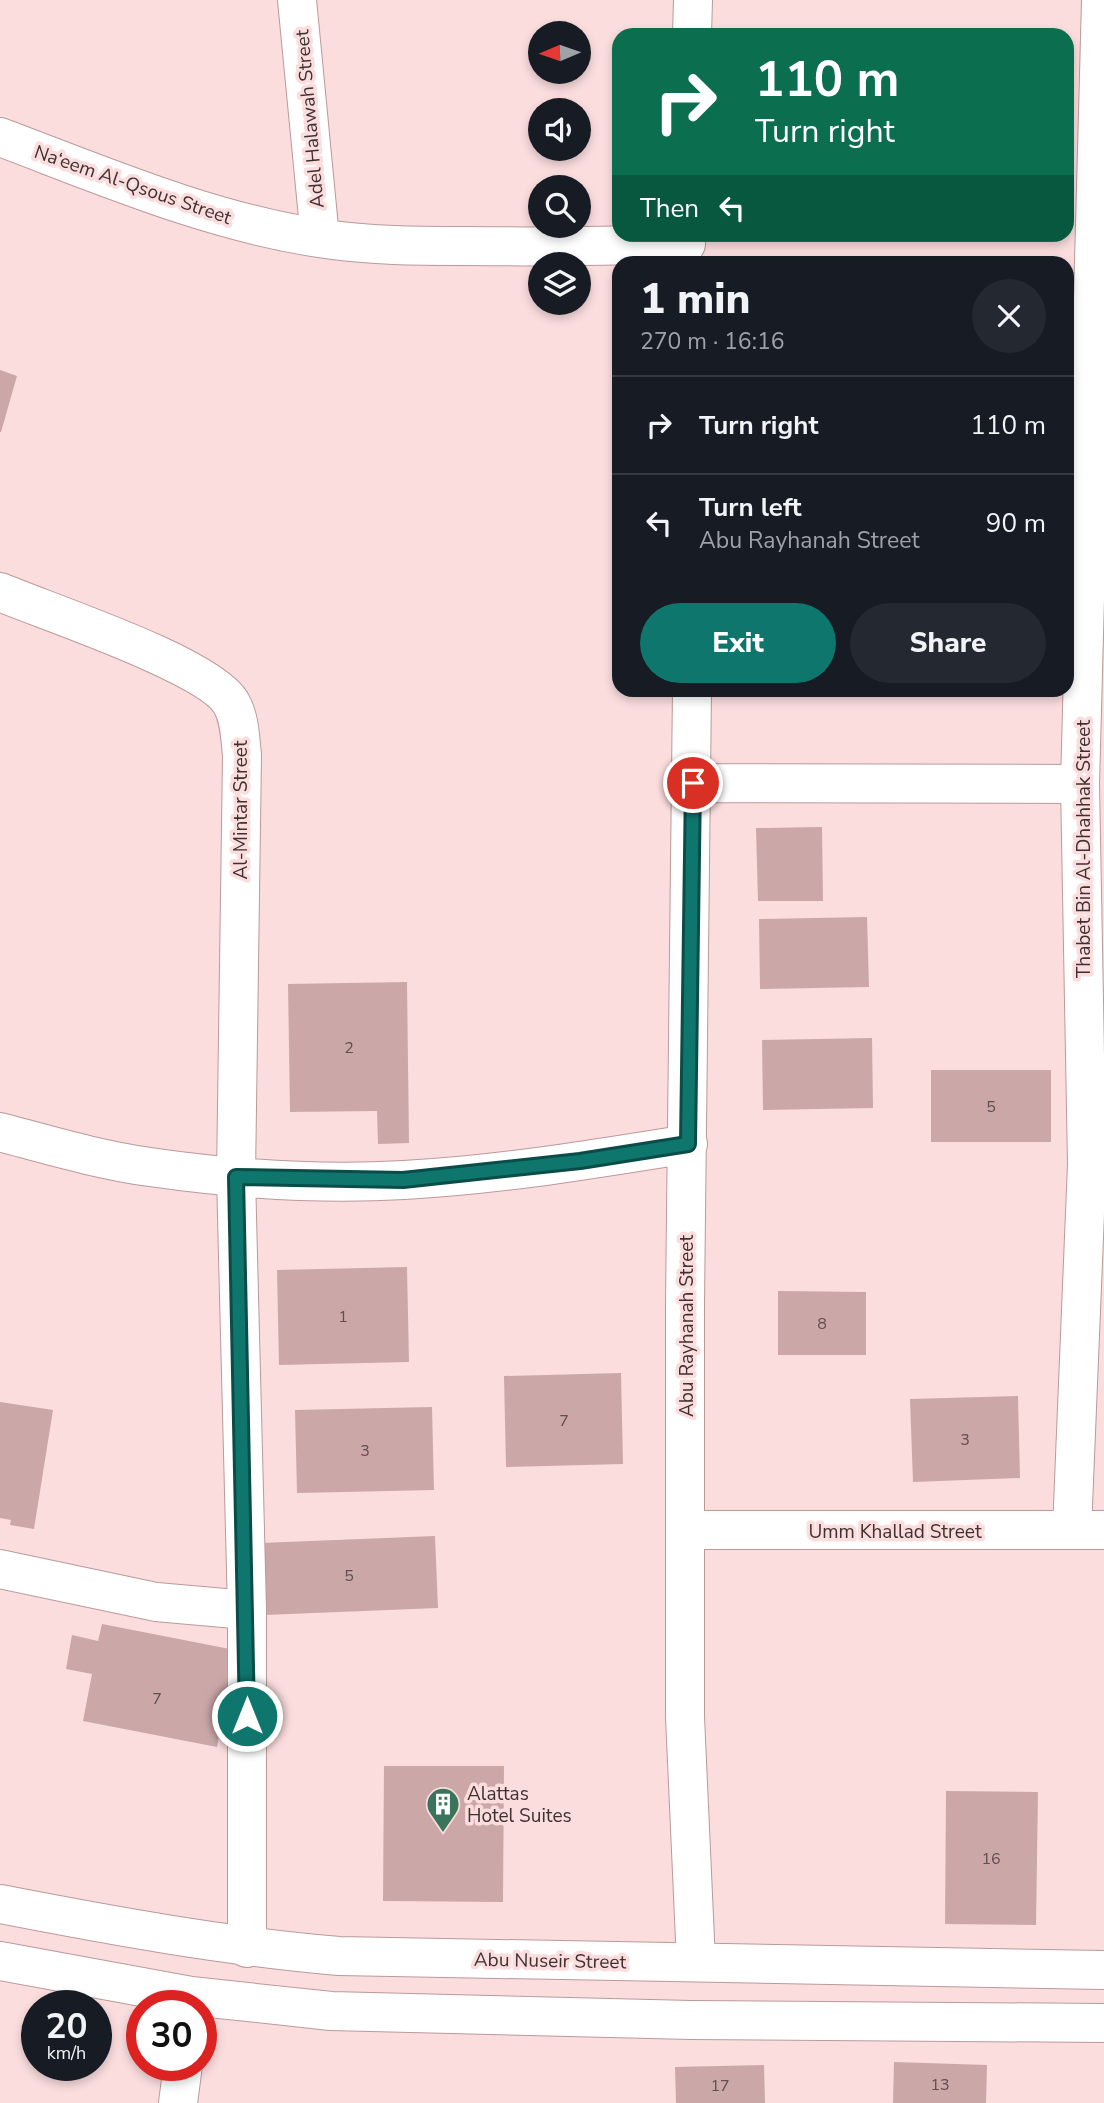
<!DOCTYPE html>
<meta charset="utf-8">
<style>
body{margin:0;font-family:"Nunito Sans",sans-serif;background:#242831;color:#f1f3f6;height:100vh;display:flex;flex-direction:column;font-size:26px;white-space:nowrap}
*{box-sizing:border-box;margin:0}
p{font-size:23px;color:#9ea1a6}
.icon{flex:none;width:38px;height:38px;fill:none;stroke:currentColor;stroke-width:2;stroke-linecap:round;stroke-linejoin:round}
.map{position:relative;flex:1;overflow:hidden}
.panel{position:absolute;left:612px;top:256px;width:462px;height:441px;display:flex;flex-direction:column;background:#171b24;border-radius:21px;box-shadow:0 4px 10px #0003}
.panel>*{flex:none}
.guide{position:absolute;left:612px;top:28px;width:462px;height:214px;border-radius:21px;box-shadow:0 4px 10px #0003;background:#0b6e4f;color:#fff;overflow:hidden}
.needle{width:46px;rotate:268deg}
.controls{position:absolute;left:528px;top:21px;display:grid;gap:14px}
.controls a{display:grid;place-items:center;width:63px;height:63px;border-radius:50%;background:#171b24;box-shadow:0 4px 10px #0003;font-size:35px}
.speed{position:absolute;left:21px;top:1990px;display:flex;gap:14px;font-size:35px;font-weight:700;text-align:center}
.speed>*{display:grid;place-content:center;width:91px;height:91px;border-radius:50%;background:#171b24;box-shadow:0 4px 10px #0003;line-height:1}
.speed small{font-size:18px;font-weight:400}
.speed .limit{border:10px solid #d22;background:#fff;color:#111}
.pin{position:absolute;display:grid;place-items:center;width:60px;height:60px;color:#fff;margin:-30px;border:4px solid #fff;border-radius:50%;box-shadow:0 2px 7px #0007}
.me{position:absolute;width:77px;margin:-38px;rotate:0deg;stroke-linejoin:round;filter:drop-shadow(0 0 5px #0008)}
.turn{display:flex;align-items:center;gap:24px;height:147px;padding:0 28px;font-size:32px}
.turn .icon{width:91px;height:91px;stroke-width:2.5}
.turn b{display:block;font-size:49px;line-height:60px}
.then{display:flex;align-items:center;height:66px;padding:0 28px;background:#0003;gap:14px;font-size:26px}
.round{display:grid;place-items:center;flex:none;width:74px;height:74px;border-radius:37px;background:#242831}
.head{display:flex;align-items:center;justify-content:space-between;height:119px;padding:0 28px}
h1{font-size:42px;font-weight:800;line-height:52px}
.cta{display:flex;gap:14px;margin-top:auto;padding:14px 28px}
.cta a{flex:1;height:80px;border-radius:42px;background:#0f766e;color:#fff;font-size:28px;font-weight:800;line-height:80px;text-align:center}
.cta a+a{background:#242831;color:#f1f3f6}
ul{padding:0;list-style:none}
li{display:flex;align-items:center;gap:21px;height:98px;padding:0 28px;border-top:2px solid #363941}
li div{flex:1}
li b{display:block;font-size:26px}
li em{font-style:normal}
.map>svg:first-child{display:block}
.building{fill:#cba7a8}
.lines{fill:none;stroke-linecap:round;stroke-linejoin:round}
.minor-casing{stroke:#bc999a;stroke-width:40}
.major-casing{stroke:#bc999a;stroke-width:40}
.minor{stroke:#fff;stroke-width:38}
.major{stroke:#fff;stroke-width:38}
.route-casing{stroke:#0a4d48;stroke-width:18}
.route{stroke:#0f766e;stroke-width:12}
.labels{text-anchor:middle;stroke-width:7;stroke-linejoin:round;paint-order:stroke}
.number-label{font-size:16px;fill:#624e4f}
.street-label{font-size:19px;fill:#3f3131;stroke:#fbddde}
.poi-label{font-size:19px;fill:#3f3131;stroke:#fbddde;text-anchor:start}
</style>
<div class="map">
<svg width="1104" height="2103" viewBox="0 0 1104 2103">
<rect width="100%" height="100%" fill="#fbddde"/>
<path class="building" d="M0,370l17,6 -16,56h-1z
M822,827l1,74h-65l-2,-73z
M867,917l2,70 -109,2 -1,-70z
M407,982l2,161 -31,1 -1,-33 -87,1 -2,-128z
M872,1038l1,70 -110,2 -1,-70z
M931,1070h120v72h-120z
M407,1267l2,95 -130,3 -2,-95z
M778,1291l88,1v63h-88z
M621,1373l2,91 -117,3 -2,-91z
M1018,1396l2,82 -107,4 -3,-83z
M0,1402l53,8 -19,119 -24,-4 1,-5 -11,-2z
M432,1407l2,83 -137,3 -2,-83z
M435,1536l3,72 -174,7 -3,-72z
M102,1624l133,26 -18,97 -134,-26 9,-47 -26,-5 6,-34 26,6z
M384,1766h120l-1,136 -120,-1z
M946,1791l92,1 -2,133 -91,-1z
M894,2062l93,3 -1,38h-93z
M764,2065l1,38h-89l-1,-36z"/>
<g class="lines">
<defs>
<path id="minor" d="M297,0l23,238
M692,35l1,-35
M0,137c104,39 208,84 319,101 49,8 100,8 149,8 73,1 145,0 218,-2
M0,592c47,20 209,73 231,111 9,15 9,35 11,52l-6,422 11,433v338
M692,690l-7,612v415l11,245
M693,783l387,1
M0,1132c49,13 99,28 150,35 83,12 169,18 254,13 95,-5 190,-21 284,-36
M685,1530h419
M1072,1530l15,-366 -7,-380 21,-784
M0,1569l156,33 91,8
M178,2103l5,-38"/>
<path id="major" d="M0,1904c113,22 224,42 339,52l765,14
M0,1961l191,35 140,15 360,9 413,3"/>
</defs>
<use href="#minor" class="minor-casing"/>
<use href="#major" class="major-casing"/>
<use href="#minor" class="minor"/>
<use href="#major" class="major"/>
</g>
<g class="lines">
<defs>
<path id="route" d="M247,1716l-11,-539 167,3 177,-19 108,-17 5,-361"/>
</defs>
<use href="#route" class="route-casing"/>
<use href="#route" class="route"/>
</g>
<defs>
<symbol id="building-pin" viewBox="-11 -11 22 30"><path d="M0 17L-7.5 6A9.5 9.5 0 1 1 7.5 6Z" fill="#3a745c" stroke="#fbddde"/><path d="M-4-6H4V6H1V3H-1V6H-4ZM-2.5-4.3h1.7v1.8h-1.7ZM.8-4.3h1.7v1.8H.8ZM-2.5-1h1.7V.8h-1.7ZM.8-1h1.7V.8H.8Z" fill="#fff"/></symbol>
</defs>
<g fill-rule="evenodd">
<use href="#building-pin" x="424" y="1785" width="38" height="52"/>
</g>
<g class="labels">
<g class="number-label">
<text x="349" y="1053">2</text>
<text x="991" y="1112">5</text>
<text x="343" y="1322">1</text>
<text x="822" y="1329">8</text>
<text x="564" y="1426">7</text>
<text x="965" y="1445">3</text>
<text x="365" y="1456">3</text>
<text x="349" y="1581">5</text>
<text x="157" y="1704">7</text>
<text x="991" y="1864">16</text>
<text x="940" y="2090">13</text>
<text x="720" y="2091">17</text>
</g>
<g class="street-label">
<text transform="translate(309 119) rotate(-95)" y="7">Adel Halawah Street</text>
<text transform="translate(133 184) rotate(19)" y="7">Na‘eem Al-Qsous Street</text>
<text transform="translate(240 810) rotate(-90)" y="7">Al-Mintar Street</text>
<text transform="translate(1083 849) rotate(-90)" y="7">Thabet Bin Al-Dhahhak Street</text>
<text transform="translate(686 1326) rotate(-90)" y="7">Abu Rayhanah Street</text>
<text x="895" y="1538">Umm Khallad Street</text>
<text transform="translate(550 1960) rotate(1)" y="7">Abu Nuseir Street</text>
</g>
<g class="poi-label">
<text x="467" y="1800">Alattas<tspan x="467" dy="22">Hotel Suites</tspan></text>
</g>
</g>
</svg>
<div class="controls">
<a><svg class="needle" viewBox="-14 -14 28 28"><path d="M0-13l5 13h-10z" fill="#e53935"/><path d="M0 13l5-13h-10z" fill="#9ea1a6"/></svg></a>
<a><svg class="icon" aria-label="sound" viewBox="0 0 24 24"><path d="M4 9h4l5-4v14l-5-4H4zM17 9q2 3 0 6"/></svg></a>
<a><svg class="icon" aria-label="search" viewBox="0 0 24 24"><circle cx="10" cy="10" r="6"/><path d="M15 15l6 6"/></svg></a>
<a><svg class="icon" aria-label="layers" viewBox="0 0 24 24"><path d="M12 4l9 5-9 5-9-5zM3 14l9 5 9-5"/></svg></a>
</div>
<div class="speed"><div>20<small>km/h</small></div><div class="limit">30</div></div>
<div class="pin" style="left:693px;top:783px;background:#d93025"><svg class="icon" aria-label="arrive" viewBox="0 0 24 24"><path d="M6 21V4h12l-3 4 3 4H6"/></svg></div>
<svg class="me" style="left:247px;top:1716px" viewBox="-20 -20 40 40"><circle r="17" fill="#0f766e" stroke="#fff" stroke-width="3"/><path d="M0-11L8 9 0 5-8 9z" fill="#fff"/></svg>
<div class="guide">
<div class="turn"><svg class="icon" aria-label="right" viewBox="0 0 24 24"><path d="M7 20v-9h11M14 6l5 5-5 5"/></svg><div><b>110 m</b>Turn right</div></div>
<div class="then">Then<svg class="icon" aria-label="left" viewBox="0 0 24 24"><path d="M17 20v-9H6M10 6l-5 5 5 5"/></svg></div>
</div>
<section class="panel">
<div class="head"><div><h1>1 min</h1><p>270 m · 16:16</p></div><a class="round"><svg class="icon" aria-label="close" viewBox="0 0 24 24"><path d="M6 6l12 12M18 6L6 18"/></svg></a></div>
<ul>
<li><svg class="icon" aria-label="right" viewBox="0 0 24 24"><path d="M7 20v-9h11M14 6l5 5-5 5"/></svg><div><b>Turn right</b></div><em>110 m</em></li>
<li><svg class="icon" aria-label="left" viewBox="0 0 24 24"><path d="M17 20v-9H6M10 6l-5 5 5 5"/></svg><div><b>Turn left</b><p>Abu Rayhanah Street</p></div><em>90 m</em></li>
</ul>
<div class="cta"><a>Exit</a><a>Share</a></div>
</section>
</div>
